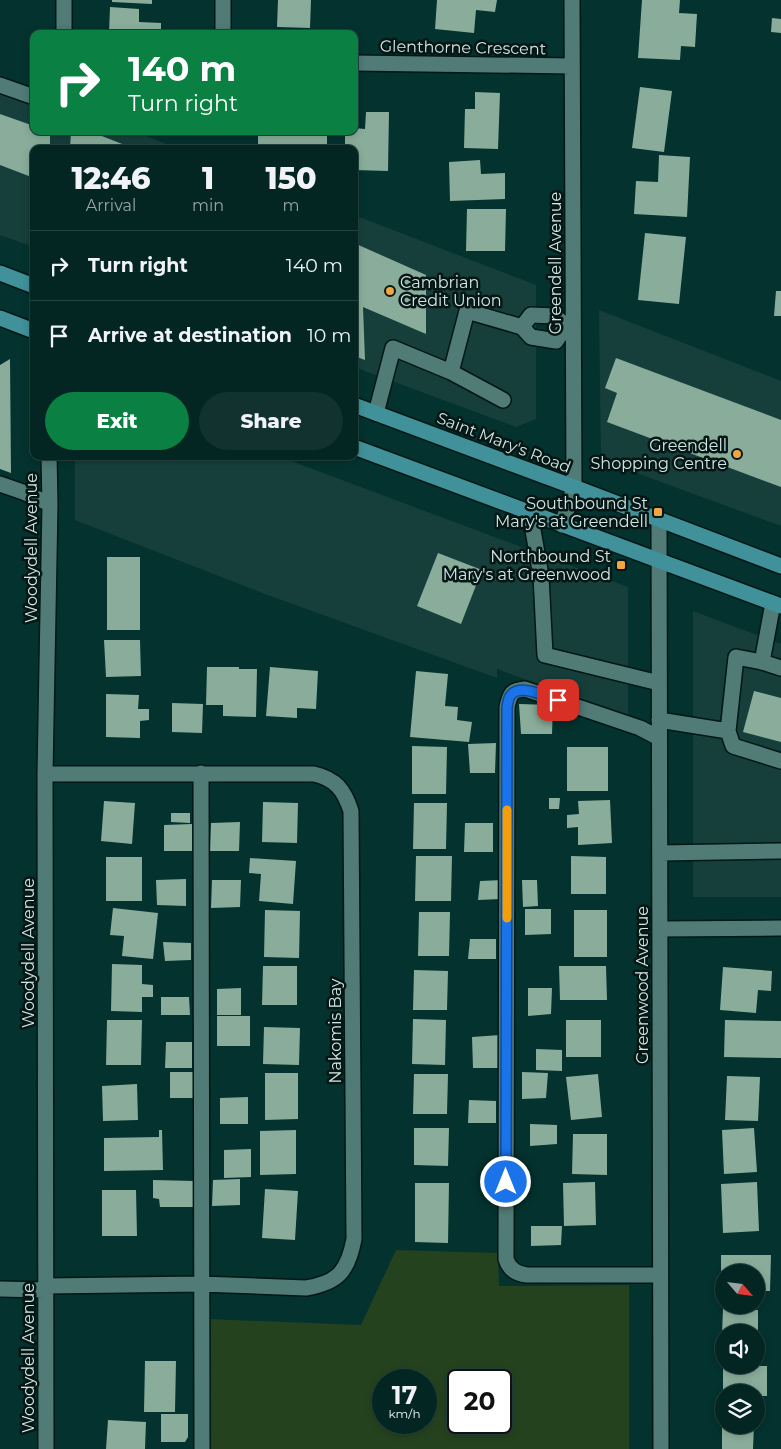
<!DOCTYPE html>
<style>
body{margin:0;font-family:Montserrat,sans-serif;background:#11322f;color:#f1f3f6;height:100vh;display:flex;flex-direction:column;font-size:19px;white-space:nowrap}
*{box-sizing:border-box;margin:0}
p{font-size:16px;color:#97a5a5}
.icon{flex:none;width:28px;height:28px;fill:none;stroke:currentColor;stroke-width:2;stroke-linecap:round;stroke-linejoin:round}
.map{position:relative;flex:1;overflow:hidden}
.panel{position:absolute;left:30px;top:145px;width:328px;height:315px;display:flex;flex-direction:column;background:#032622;border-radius:10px;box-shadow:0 2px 8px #0003,0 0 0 1px #244340}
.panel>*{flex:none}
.guide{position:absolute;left:30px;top:30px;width:328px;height:105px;border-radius:10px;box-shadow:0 2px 8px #0003,0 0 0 1px #244340;background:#0b8043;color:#fff;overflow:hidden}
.needle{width:32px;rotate:118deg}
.tools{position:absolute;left:715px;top:1264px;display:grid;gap:10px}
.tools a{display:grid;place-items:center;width:50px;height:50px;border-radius:50%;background:#032622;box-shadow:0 2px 8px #0003,0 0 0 1px #244340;font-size:25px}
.speed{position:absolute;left:372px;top:1369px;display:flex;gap:10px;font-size:25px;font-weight:700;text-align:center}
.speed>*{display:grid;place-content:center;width:65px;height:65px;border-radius:50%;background:#032622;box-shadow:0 2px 8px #0003,0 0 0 1px #244340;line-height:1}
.speed small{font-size:12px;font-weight:400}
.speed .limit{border:2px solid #111;border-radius:8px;background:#fff;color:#111}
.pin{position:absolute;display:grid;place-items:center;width:42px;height:42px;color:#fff;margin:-21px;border-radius:10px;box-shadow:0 2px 8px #0006}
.me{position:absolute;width:55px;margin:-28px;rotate:0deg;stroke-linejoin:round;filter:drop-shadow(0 0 4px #0008)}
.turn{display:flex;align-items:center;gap:18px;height:105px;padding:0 15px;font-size:22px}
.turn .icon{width:65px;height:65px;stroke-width:2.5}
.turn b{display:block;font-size:35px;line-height:42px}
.eta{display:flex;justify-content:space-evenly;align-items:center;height:85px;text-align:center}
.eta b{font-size:30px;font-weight:800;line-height:35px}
.action{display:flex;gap:10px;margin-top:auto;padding:10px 15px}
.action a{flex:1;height:58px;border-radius:30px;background:#0b8043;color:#fff;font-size:20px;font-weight:800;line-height:58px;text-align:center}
.action a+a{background:#11322f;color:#f1f3f6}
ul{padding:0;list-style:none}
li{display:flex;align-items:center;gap:15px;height:70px;padding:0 15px;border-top:1px solid #244340}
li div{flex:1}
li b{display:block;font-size:19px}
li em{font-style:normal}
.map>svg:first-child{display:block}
.built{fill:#163f3b}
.green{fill:#25421e;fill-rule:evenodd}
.building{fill:#8aad9b}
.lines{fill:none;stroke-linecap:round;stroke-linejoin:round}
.minor-casing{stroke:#001815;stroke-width:18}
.major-casing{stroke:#001815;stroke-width:18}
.minor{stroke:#517b76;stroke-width:15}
.major{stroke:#409199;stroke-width:15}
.route-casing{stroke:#114b97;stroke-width:12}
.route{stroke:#1a73e8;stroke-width:9}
.slow{stroke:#f59e0b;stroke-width:9}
.poi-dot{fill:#f2a541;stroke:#051614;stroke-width:2}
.labels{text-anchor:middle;stroke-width:5;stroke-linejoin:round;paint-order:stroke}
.street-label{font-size:16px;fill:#d1e7e4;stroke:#051614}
.poi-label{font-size:16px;fill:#d1e7e4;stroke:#051614;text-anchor:end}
</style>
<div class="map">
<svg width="781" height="1449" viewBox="0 0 781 1449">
<rect width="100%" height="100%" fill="#04322e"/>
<path class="built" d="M0,80l34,13v38h99l46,18h-145v98l-34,-12z
M354,215l182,70v134l-20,8 -162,-60z
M599,310l182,71v145l-180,-66z
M75,456h203l350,131v130l-131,-48v9l-232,-84 -190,-74z
M693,611l88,33v253h-88z"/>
<path class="green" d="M396,1250l102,3 1,33 130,-1v164h-422v-130l154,6zM384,1380h42v42h-42zM459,1380h42v42h-42z"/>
<path class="building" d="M112,0h40v4l-40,-2z
M278,0h33l-1,28 -33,-1z
M437,0h60l-2,12 -19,-2 -2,23 -39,-4z
M642,0h38l-1,13 18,1 -2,33 -14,-1 -1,14 -42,-2z
M110,7l29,2v13l22,1v11h-52z
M772,18l9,1v14l-10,-1z
M640,87l32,4 -8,61 -32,-4z
M475,92l25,1 -2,56 -34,-1 1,-39h10z
M366,112h23l-1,59 -34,-1v-21h-9v-18h9v-3l11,1z
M0,114l34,12v5l16,1v17h-16v29l-34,-13z
M71,131h18l46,18h-65z
M258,131h69v17h-69z
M659,155l31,2 -3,60 -53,-3 2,-33 22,1z
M480,160l1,14 24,-1v26l-55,2 -1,-39z
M467,209h39l-1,42h-39z
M645,233l41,4 -7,67 -41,-4z
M354,243l72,32v59l-63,-27 2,53 -11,-4z
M776,291h5v25h-7z
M616,358l165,62v67l-174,-65 10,-29 -12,-5z
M10,359l1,114 -11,-4v-104z
M438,553l44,17 -21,54 -44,-18z
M107,557h33v73h-33z
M104,640h36l1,36 -35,1z
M207,667h32v2h18l-1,48 -33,-1v-11h-17z
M270,667l48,4 -2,38 -19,-1v10l-31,-2z
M416,671l32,3 -3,32 13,1 -1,13 15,2 -3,20 -59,-5z
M754,691l27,7v44l-38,-10z
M106,694l33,1 -1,14h11v11l-9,1v17l-34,-1z
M172,703l31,1 -1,29 -30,-1z
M519,704l34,1 -1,29h-31z
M496,743l-1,30h-25l-2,-29z
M412,746l35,1 -1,47h-34z
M567,747h41v44h-41z
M549,798h11l-1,11h-10z
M610,800l2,43 -34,2v-18l-11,1v-13l12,-1 -1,-13z
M104,801l31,2 -3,41 -31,-3z
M263,802l35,1 -1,40 -35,-1z
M414,803h33l-1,46h-33z
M171,813h19v10l-19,-1z
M240,822l-1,29h-29l1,-28z
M465,823h28v29h-29z
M192,824v27h-28v-26z
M416,856h36l-1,45h-36z
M571,856l35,1v37h-35z
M106,857h36v44h-36z
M250,858l46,3 -3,43 -34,-3 2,-27 -12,-1z
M186,879v27l-29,-1 -1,-25z
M212,880h29l-1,27 -29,1z
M503,880l-2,19 -23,1 2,-19z
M522,880h15l1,26 -15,1z
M113,908l45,5 -5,46 -31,-3 2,-20 -14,-1z
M525,909h26v25l-26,1z
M265,910l35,1 -1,47 -35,-1z
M574,910h33v47h-33z
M419,912h31l-1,44h-31z
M470,939h26v20h-28z
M163,942l28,1v17l-26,1z
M112,964l30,1v19l11,1v12h-11v15l-31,-1z
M263,966h34v39h-35z
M559,966h47l1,34h-47z
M723,967l49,4 -1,20 -13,-1 -2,23 -36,-3z
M414,970l34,1 -1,39h-34z
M241,988v27h-24v-26z
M528,988h24l-1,26 -23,2z
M161,997h28l1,18h-29z
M217,1016h33v30h-33z
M413,1019l33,1 -1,45 -33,-1z
M107,1020h35l-1,45h-35z
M566,1020h35v37h-35z
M725,1020l56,1v37l-57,-1z
M264,1027l36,1 -1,37 -36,-1z
M500,1035v33h-27l-1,-31z
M166,1042h26v26h-27z
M536,1049l26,1v21l-26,-1z
M170,1072h24v26h-24z
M522,1072l26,1 -2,25 -24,1z
M265,1073h33v46l-33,1z
M414,1074h34l-1,40h-34z
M598,1074l4,43 -31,3 -5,-43z
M727,1076l33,1 -2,44 -33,-1z
M137,1084l1,36 -35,1 -1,-35z
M248,1097v27h-28v-26z
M469,1100l27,1v22h-28z
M530,1124l27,1v19l-27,2z
M414,1128h35l-1,38 -34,-1z
M754,1128l3,44 -33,2 -2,-44z
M159,1130h3l1,40 -59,1v-33l55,-1z
M296,1130v44l-36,1v-44z
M573,1134h34v41l-35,-1z
M251,1149v28l-27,1v-28z
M240,1179v26l-28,1 1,-26z
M153,1180l41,1v26h-34l-1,-8 -6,-1z
M595,1182l1,43 -32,1 -1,-43z
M757,1182l2,49 -36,2 -2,-49z
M415,1183h34l-1,60 -33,-1z
M265,1189l33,2 -3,49 -33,-2z
M102,1190h34l1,46h-35z
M531,1226h31l-1,19 -30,1z
M721,1255h50l-1,36h-14v-19h-32v18h-3z
M723,1309l35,1v22h-34v26h-3z
M145,1361h31l-1,51h-31z
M723,1365l44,1v30h-11v-4h-33z
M161,1414h27v23l-3,5h-24z
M722,1416h2v9h30l-1,24h-31z
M108,1420l38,2 -1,27h-39z"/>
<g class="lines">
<defs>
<path id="minor" d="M64,0v34
M223,0v31l1,3
M354,63l218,3
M0,85l34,12
M566,326l-10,15 -25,-4 -9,-10 9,-12 24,1 11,10 7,1
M451,372l52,28
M376,413l17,-65 58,24 16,-61 55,16
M0,484l23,8 27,12
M530,513l11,63 4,79 114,28
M659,521l2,928
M562,525l12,-38 -2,-487
M762,662l19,6
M659,720l69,11 8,-74 26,5 11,-59
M728,731l5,15 48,15
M659,738l-19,-10 -115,-39c-14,1 -15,5 -18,18l-1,552c3,10 10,15 21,16h133
M201,773l1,676
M660,853l121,-2
M660,929l121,-1
M45,1286l156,-2 105,4c32,-5 42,-17 48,-49l-3,-428c-7,-21 -15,-32 -37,-37h-269
M0,1289l45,1
M46,1449l-1,-675 5,-270 -1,-48"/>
<path id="major" d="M0,273l34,13
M0,318l34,13
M354,405l220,82 207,79
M354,447l427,159"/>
</defs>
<use href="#minor" class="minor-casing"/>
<use href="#major" class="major-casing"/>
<use href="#minor" class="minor"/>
<use href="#major" class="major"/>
</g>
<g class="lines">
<defs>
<path id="route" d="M506,1182l1,-475c1,-4 1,-9 4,-12 9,-12 35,2 47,5"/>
</defs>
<use href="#route" class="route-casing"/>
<use href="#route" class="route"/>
<path class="slow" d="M507,810v108"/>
</g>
<g class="poi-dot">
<circle cx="390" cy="291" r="5"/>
<circle cx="737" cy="454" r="5"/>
<rect x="653" y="507" width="10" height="10" rx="2.5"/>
<rect x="616" y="560" width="10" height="10" rx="2.5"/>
</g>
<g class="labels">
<g class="street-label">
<text transform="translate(463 47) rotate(1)" y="6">Glenthorne Crescent</text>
<text transform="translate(555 263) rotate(-90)" y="6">Greendell Avenue</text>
<text transform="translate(504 442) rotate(21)" y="6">Saint Mary's Road</text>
<text transform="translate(31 548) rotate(-90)" y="6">Woodydell Avenue</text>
<text transform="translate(28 953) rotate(-90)" y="6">Woodydell Avenue</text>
<text transform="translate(642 985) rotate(-90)" y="6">Greenwood Avenue</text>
<text transform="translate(335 1031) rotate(-90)" y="6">Nakomis Bay</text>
<text transform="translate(28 1358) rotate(-90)" y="6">Woodydell Avenue</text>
</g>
<g class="poi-label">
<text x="400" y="288" text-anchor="start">Cambrian<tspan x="400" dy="18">Credit Union</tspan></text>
<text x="727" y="451">Greendell<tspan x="727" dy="18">Shopping Centre</tspan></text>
<text x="648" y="509">Southbound St<tspan x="648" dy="18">Mary's at Greendell</tspan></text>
<text x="611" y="562">Northbound St<tspan x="611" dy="18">Mary's at Greenwood</tspan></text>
</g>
</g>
</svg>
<div class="tools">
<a><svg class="needle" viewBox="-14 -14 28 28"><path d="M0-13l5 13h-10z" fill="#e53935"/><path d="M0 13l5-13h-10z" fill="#97a5a5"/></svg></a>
<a><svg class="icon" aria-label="sound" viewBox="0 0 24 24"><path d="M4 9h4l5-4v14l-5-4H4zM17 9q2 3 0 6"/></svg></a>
<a><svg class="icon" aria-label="layers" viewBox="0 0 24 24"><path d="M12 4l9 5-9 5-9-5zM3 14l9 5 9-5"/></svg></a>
</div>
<div class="speed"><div>17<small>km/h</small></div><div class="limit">20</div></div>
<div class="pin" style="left:558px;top:700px;background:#d93025"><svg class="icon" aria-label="arrive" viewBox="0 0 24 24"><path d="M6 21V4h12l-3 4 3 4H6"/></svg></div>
<svg class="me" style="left:506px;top:1182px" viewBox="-20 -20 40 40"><circle r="17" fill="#1a73e8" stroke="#fff" stroke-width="3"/><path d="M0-11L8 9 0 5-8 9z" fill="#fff"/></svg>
<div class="guide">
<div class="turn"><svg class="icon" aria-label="right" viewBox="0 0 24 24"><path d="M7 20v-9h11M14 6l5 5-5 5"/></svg><div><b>140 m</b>Turn right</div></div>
</div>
<section class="panel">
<div class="eta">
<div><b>12:46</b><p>Arrival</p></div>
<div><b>1</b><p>min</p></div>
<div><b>150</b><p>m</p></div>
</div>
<ul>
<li><svg class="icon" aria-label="right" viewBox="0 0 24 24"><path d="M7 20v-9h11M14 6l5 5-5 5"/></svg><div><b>Turn right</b></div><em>140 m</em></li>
<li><svg class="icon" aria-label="arrive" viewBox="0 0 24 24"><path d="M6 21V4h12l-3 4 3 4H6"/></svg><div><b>Arrive at destination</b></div><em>10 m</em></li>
</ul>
<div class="action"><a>Exit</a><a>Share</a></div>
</section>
</div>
